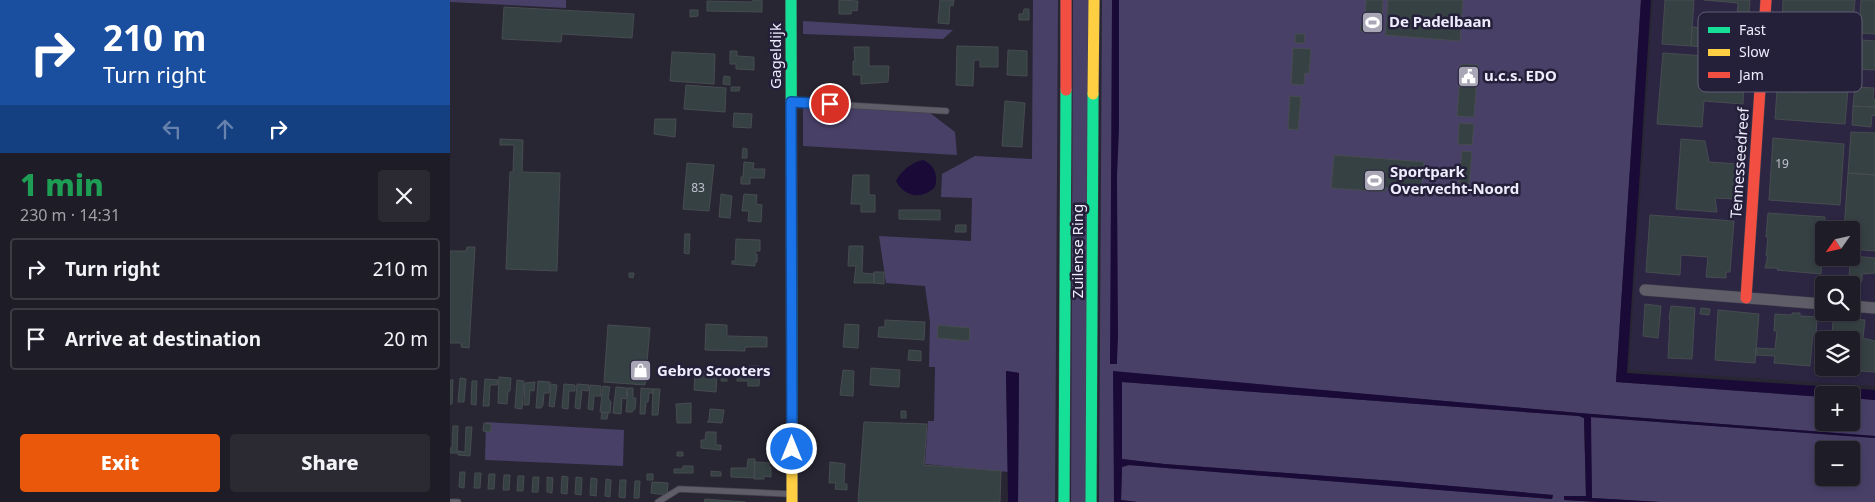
<!DOCTYPE html>
<meta charset="utf-8">
<style>
body{margin:0;font-family:"Noto Sans",sans-serif;background:#2b2932;color:#f1f3f6;height:100vh;display:flex;flex-direction:column;font-size:19px;white-space:nowrap}
*{box-sizing:border-box;margin:0}
p{font-size:16px;color:#a1a1a7}
.icon{flex:none;width:28px;height:28px;fill:none;stroke:currentColor;stroke-width:2;stroke-linecap:round;stroke-linejoin:round}
.map{position:relative;flex:1;overflow:hidden}
.details{display:flex;flex-direction:column;background:#1e1c26;width:450px}
.details>*{flex:none}
.banner{background:#1a4fa0;color:#fff;overflow:hidden}
.needle{width:32px;rotate:236deg}
.tools{position:absolute;left:1365px;top:221px;display:grid;gap:10px}
.tools a{display:grid;place-items:center;width:45px;height:45px;border-radius:5px;background:#1e1c26;box-shadow:0 2px 8px #0003,0 0 0 1px #3c3a43;font-size:25px}
.pin{position:absolute;display:grid;place-items:center;width:42px;height:42px;color:#fff;margin:-21px;border:2px solid #fff;border-radius:50%;box-shadow:0 1px 5px #0007}
.me{position:absolute;width:55px;margin:-28px;rotate:0deg;stroke-linejoin:round;filter:drop-shadow(0 0 4px #0008)}
.turn{display:flex;align-items:center;gap:18px;height:105px;padding:0 20px;font-size:22px}
.turn .icon{width:65px;height:65px;stroke-width:2.5}
.turn b{display:block;font-size:35px;line-height:42px}
.lanes{display:flex;align-items:center;height:48px;padding:0 20px;background:#0003;justify-content:center;gap:25px;direction:ltr}
.lanes .off{opacity:.35}
.round{display:grid;place-items:center;flex:none;width:52px;height:52px;border-radius:5px;background:#2b2932}
.headline{display:flex;align-items:center;justify-content:space-between;height:85px;padding:0 20px}
h1{font-size:30px;font-weight:800;line-height:38px;color:#1e9e55}
.action{display:flex;gap:10px;margin-top:auto;padding:10px 20px}
.action a{flex:1;height:58px;border-radius:5px;background:#ea580c;color:#fff;font-size:20px;font-weight:800;line-height:58px;text-align:center}
.action a+a{background:#2b2932;color:#f1f3f6}
ul{padding:0;list-style:none}
li{display:flex;align-items:center;gap:15px;height:62px;margin:0 10px 8px;padding:0 10px;border:2px solid #3c3a43;border-radius:5px}
li div{flex:1}
li b{display:block;font-size:19px}
li em{font-style:normal}
main{display:flex;flex:1;min-height:0}
.map>svg:first-child{display:block}
.built{fill:#2c2643;fill-rule:evenodd}
.green{fill:#494068;fill-rule:evenodd}
.water{fill:#1a0a38}
.building{fill:#364144;stroke:#474c50}
.lines{fill:none;stroke-linecap:round;stroke-linejoin:round}
.lane-casing{stroke:#45434e;stroke-width:7}
.street-casing{stroke:#45434e;stroke-width:12}
.fast-casing{stroke:#45434e;stroke-width:12}
.slow-casing{stroke:#45434e;stroke-width:12}
.jam-casing{stroke:#45434e;stroke-width:12}
.lane{stroke:#5f5d67;stroke-width:5.5}
.street{stroke:#5f5d67;stroke-width:11}
.fast{stroke:#16e098;stroke-width:11}
.slow{stroke:#ffcf43;stroke-width:11}
.jam{stroke:#f24e42;stroke-width:11}
.route-casing{stroke:#114b97;stroke-width:12}
.route{stroke:#1a73e8;stroke-width:9}
.labels{text-anchor:middle;stroke-width:5;stroke-linejoin:round;paint-order:stroke}
.number-label{font-size:12px;fill:#c0c1cf}
.poi-label{font-size:15px;font-weight:bold;fill:#eeecfd;stroke:#252039;text-anchor:start}
.street-label{font-size:15px;fill:#eeecfd;stroke:#252039}
.key{fill:#252039;stroke:#615d74;stroke-width:1}
.key-label{font-size:14px;fill:#eeecfd}
</style>
<main>
<section class="details">
<div class="banner">
<div class="turn"><svg class="icon" aria-label="right" viewBox="0 0 24 24"><path d="M7 20v-9h11M14 6l5 5-5 5"/></svg><div><b>210 m</b>Turn right</div></div>
<div class="lanes"><svg class="icon off" aria-label="left" viewBox="0 0 24 24"><path d="M17 20v-9H6M10 6l-5 5 5 5"/></svg><svg class="icon off" aria-label="ahead" viewBox="0 0 24 24"><path d="M12 20V5M6 11l6-6 6 6"/></svg><svg class="icon" aria-label="right" viewBox="0 0 24 24"><path d="M7 20v-9h11M14 6l5 5-5 5"/></svg></div>
</div>
<div class="headline"><div><h1>1 min</h1><p>230 m · 14:31</p></div><a class="round"><svg class="icon" aria-label="close" viewBox="0 0 24 24"><path d="M6 6l12 12M18 6L6 18"/></svg></a></div>
<ul>
<li><svg class="icon" aria-label="right" viewBox="0 0 24 24"><path d="M7 20v-9h11M14 6l5 5-5 5"/></svg><div><b>Turn right</b></div><em>210 m</em></li>
<li><svg class="icon" aria-label="arrive" viewBox="0 0 24 24"><path d="M6 21V4h12l-3 4 3 4H6"/></svg><div><b>Arrive at destination</b></div><em>20 m</em></li>
</ul>
<div class="action"><a>Exit</a><a>Share</a></div>
</section>
<div class="map">
<svg width="1425" height="502" viewBox="0 0 1425 502">
<rect width="100%" height="100%" fill="#282633"/>
<path class="built" d="M1203,0h222v386l-246,-16zM1374,230h27v28h-27zM1374,285h27v27h-27zM1374,340h27v28h-27z"/>
<path class="green" d="M0,0h116v8l-116,-6z
M583,0h25l-3,502h-37l1,-129 -13,-2 2,101 -83,-8 3,-43h6l1,-54h-6l1,-45 -5,-36 -39,-3 -7,-47 92,5 1,-43 -31,-1 1,-23 33,-18 57,3z
M623,0h16l-1,502h-17z
M652,0h539l-25,382 208,15v25h27v-24l24,2v36l-296,-23 -465,-41v130h-15z
M353,21l150,9 -10,9 -140,-5z
M353,105l127,8 25,19 2,23 -154,-9z
M672,382l457,34 5,2 2,79 -22,-1v4l36,2h-463l-16,-2 1,-33 7,-2 423,34 1,-4 -159,-14 -230,-17 -42,-5z
M1140,417l285,21v64h-215l-68,-4zM1374,450h27v28h-27z
M36,422l138,8 -1,36 -138,-6z"/>
<path class="water" d="M662,0h7v129l-2,47 1,161 -1,24v3h-7z
M1191,0h10l-24,373 248,17v10l-24,-2v-3h-27v2l-208,-15z
M473,160c12,5 15,15 12,27 -13,13 -31,10 -39,-6 5,-10 16,-19 27,-21z
M556,371l13,2 -1,129h-10z
M663,371l466,42 296,23v2l-284,-21 1,81 68,4h-60l-36,-2v-4h22l-2,-78 -5,-2 -457,-34v77l42,5 230,17 159,14 -1,4 -423,-34 -7,2 -1,33 16,2h-23z"/>
<path class="building" d="M303,0h9v12l-55,-1v-10l45,1z
M389,0l19,1 -1,10 -5,-1 -1,4h-12z
M490,0h14l-1,6 -3,-1 -1,19 -11,-1z
M916,0h17l-1,19 -17,-1z
M938,0h75l-3,41 -75,-6z
M1215,0h29l-3,46 -29,-2z
M1254,0h46l-1,14h-12l1,-11z
M1333,0h72l-4,47 -16,-1 -7,-17 -46,-5z
M1411,0h14v34l-16,-1z
M54,7l130,7 -2,24 -70,-4 -1,8 -59,-3z
M574,9h5v11h-10v-6h4z
M240,10h8v6l-8,1z
M1287,22l12,1 -1,15 -8,-1 -1,13 -48,-4 1,-19 41,3v2h3z
M911,25l19,1v7l-20,-2z
M845,34h10l-1,9h-9z
M1410,40l15,1v29l-17,-1z
M507,46l41,1v20h-18v-7h-6l-1,26 -17,-1z
M404,47h15v19h20l-1,16 -27,2v-9h-8v-14h2z
M843,48l18,1 -2,25 -4,-1 -1,12 -13,-1z
M558,50l19,1v25l-20,-1z
M280,51h7v5l17,1v13l-18,-1v-5h-6z
M222,52l43,2 -1,30 -44,-3z
M1213,53l83,6 -4,22h2l-1,23 -39,-3 -2,26 -45,-3z
M1355,63l45,3 -5,58 -70,-5 2,-29 30,3v-12h-4z
M1011,64l17,1 -4,52 -17,-1z
M274,76l6,1v8l-7,-1z
M236,85l40,3 -1,24 -41,-3z
M281,87h9l-1,4h-8z
M1405,87l19,1 -1,11h2v8l-22,-1z
M840,96l11,1 -3,33 -10,-1z
M555,101l20,2 -3,44 -20,-1z
M1403,106l22,1v9l-3,-1 -1,12 -19,-2z
M284,113l18,1 -1,14 -18,-1z
M205,119h21l-1,18 -21,-3z
M1009,123l15,1 -2,21 -14,-1z
M1401,132l24,1v42l-27,-2z
M1323,138l71,6 -4,61 -71,-5z
M50,139l23,1 -1,32 38,1 -3,98 -51,-2 4,-97h3l1,-27h-14z
M1231,139l24,2 4,21 29,2 -2,35 -21,-1 2,14 -41,-3z
M293,148l4,1v9h-5z
M1012,151l10,1 -3,32 -10,-1z
M884,155l90,7 -3,29 -36,-3v4l-54,-4z
M294,162l10,1 -1,6h12l-1,9h-14v6h-9v-7h2z
M237,163l27,2 -5,46 -26,-2z
M1398,173l27,2v76l-24,-2v-19h-7z
M403,175h16v20h6v17h-14v-8h-10z
M271,194l11,2 -2,22 -11,-1z
M294,194l13,1 -1,9 6,1 -1,17 -13,-1 1,-10h-7z
M449,210h41v10l-41,-1z
M1318,213l57,4 -4,57 -44,-4 1,-2h-13l3,-12h-2l2,-19h-2z
M1200,215l84,6 -4,51h-4v6l-20,-1 2,-20 -27,-2 -1,20 -34,-3z
M506,225h10v7h-11z
M235,234h5l-1,20 -5,-1z
M286,239l24,1v11h-5v3h2v8h-2v4l-23,-2v-3h3z
M399,246h14l-1,27 12,1v9h-20l2,-17h-8z
M17,247h8l-6,101 -8,-1v-4h-11v-92h16z
M1401,256l24,2v15l-13,1v6l-3,6 -11,-1z
M424,272h10v12l-10,-1z
M179,273h5l-1,5 -4,-1z
M1195,304l16,2 -3,32 -15,-2z
M1221,306l24,2 -3,51 -24,-1 2,-39h-1z
M1251,308l9,1 -1,6 -9,-1z
M1268,310l41,4 -4,49 -40,-3z
M1342,313h8v3l17,1 -1,17h-3l-3,32 -36,-3 1,-7 -19,-1v-7l19,1 2,-18h-3l1,-17 17,1z
M1383,318l32,2 -2,18 12,3v31l-44,-3v-1h20v-28h-19z
M435,320l40,2 -1,18 -46,-3 1,-10h6z
M256,324l21,1v11l40,1v10h-22v4l-40,-1z
M395,324l14,1 -1,23 -15,-1z
M158,325l42,3 -5,57 -41,-3z
M488,325l32,3 -1,13 -32,-3z
M459,350l12,1v10l-13,-1z
M299,366h11l-1,20h-11v-5h-11v-10l11,1z
M421,368l29,2 -1,17 -29,-2z
M393,370l11,1 -1,25 -13,-1z
M245,371l22,1 -1,20 -22,-2z
M271,374h6v7h-6z
M49,377l12,1 -1,13h-2l-1,13 -9,-1z
M10,378l6,1 -2,23h-6z
M35,379l13,1 -1,5h-7l-1,21h-6z
M0,380h3l-1,24h-2z
M67,380l7,1 -2,28 -7,-1z
M22,381h5l-1,24 -5,-1z
M88,381l12,1 -1,11h-5l-1,12 -2,3h-5z
M85,382l-1,9 -4,-1 -1,15h-5l1,-22z
M101,384l6,1 -3,22 -5,-1z
M114,384l11,1v6h-6l-1,18 -6,-1z
M127,384l12,1 -1,6 -6,-1 -2,19 -5,-1z
M140,385l11,1v10h-7l-1,14 -5,-1z
M153,386l7,1 -2,11 3,4 -1,11 -10,-1z
M166,387l11,1 -1,11 -4,-1 -1,16 -8,-1z
M178,388h5v10h3l-1,11 -3,3h-6z
M191,388l12,1v4h-4l-1,9h-2l-1,12h-5z
M203,389h7l-2,26h-6z
M241,403v20h-14l-1,-19z
M260,409l14,1 -2,13 -15,-1 2,-2z
M451,411h5v7h-5z
M152,412l6,1 -1,6h-6z
M414,422l63,2 -3,41 77,6 -1,31h-142z
M34,423l7,1v8l-8,-1z
M3,426h5l-1,27h-7v-5h2z
M16,427h6l-2,29 -12,-1v-4l7,1z
M256,432h10v13h5v5l-20,-2v-8h4z
M227,452h6v4h-6z
M298,459h7l-1,19 -23,-1v-9h16z
M305,462l14,1v4h2v10l-7,-1v3h-10z
M380,462l15,2 -1,20h3v6l-12,-1 1,-6h-7z
M233,466h10v7h-19v-4h9z
M261,471l10,1v4h-10z
M10,472h5l-1,16 -5,-1z
M25,473h6l-1,15h-6z
M39,474h6l-1,15h-6z
M197,474h6v6h-6z
M54,475h6l-1,15h-6z
M68,476h6l-1,15h-6z
M112,476l6,1 -1,17 -6,-1z
M83,477h6l-1,15h-6z
M97,477l6,1 -1,15 -5,-1z
M126,477l6,1 -1,17 -6,-1z
M141,478l6,1 -1,17 -6,-1z
M156,479l5,1 -1,17 -5,-1z
M170,480h6l-1,18 -6,-1z
M185,481h5l-1,17h-5z
M202,482l16,1 -1,12 -16,-2z
M255,499l40,3h-41z"/>
<g class="lines">
<defs>
<path id="lane" d="M343,102l153,9
M0,502h8
M208,502l21,-13 111,5"/>
<path id="street" d="M1195,290l179,14
M1401,306l24,2"/>
<path id="fast" d="M341,0l1,417
M614,502l2,-412
M641,502l2,-408"/>
<path id="slow" d="M643,94l1,-94
M342,417v85"/>
<path id="jam" d="M616,90v-90
M1296,298l20,-298"/>
</defs>
<use href="#lane" class="lane-casing"/>
<use href="#street" class="street-casing"/>
<use href="#fast" class="fast-casing"/>
<use href="#slow" class="slow-casing"/>
<use href="#jam" class="jam-casing"/>
<use href="#lane" class="lane"/>
<use href="#street" class="street"/>
<use href="#fast" class="fast"/>
<use href="#slow" class="slow"/>
<use href="#jam" class="jam"/>
</g>
<g class="lines">
<defs>
<path id="route" d="M342,449l-1,-347 39,2"/>
</defs>
<use href="#route" class="route-casing"/>
<use href="#route" class="route"/>
</g>
<defs>
<symbol id="stadium-square" viewBox="-11 -11 22 22"><rect x="-9" y="-9" width="18" height="18" rx="4" fill="#a9a7b6" stroke="#252039"/><path d="M0-5a6.5 5 0 1 0 0 10a6.5 5 0 1 0 0-10ZM-3.5-1.8h7v3.6h-7Z" fill="#fff"/></symbol>
<symbol id="civic-square" viewBox="-11 -11 22 22"><rect x="-9" y="-9" width="18" height="18" rx="4" fill="#a9a7b6" stroke="#252039"/><path d="M-.6-6.5H3V-4.5H.6V-3L4-1V1h2V6H-6V1h2V-1L-.6-3ZM-1.2 2.5V6h2.4V2.5Z" fill="#fff"/></symbol>
<symbol id="shop-square" viewBox="-11 -11 22 22"><rect x="-9" y="-9" width="18" height="18" rx="4" fill="#a9a7b6" stroke="#252039"/><path d="M-5-2.5h2.3a2.7 3.5 0 0 1 5.4 0H5L5.5 6h-11ZM-1.5-2.5h3a1.5 2.3 0 0 0-3 0Z" fill="#fff"/></symbol>
</defs>
<g fill-rule="evenodd">
<use href="#stadium-square" x="910" y="10" width="25" height="25"/>
<use href="#civic-square" x="1006" y="64" width="25" height="25"/>
<use href="#stadium-square" x="912" y="168" width="25" height="25"/>
<use href="#shop-square" x="178" y="358" width="25" height="25"/>
</g>
<g class="labels">
<g class="number-label">
<text x="1332" y="168">19</text>
<text x="248" y="192">83</text>
</g>
<g class="poi-label">
<text x="939" y="27">De Padelbaan</text>
<text x="1034" y="81">u.c.s. EDO</text>
<text x="940" y="177">Sportpark<tspan x="940" dy="17">Overvecht-Noord</tspan></text>
<text x="207" y="376">Gebro Scooters</text>
</g>
<g class="street-label">
<text transform="translate(326 56) rotate(-90)" y="5">Gageldijk</text>
<text transform="translate(1290 163) rotate(-86)" y="5">Tennesseedreef</text>
<text transform="translate(628 251) rotate(-90)" y="5">Zuilense Ring</text>
</g>
</g>
<rect x="1248" y="12" width="164" height="80" rx="8" class="key"/>
<rect x="1258" y="27" width="22" height="6" fill="#16e098"/>
<rect x="1258" y="49" width="22" height="7" fill="#ffcf43"/>
<rect x="1258" y="72" width="22" height="6" fill="#f24e42"/>
<g class="key-label">
<text x="1289" y="35">Fast</text>
<text x="1289" y="57">Slow</text>
<text x="1289" y="80">Jam</text>
</g>
</svg>
<div class="tools">
<a><svg class="needle" viewBox="-14 -14 28 28"><path d="M0-13l5 13h-10z" fill="#e53935"/><path d="M0 13l5-13h-10z" fill="#a1a1a7"/></svg></a>
<a><svg class="icon" aria-label="search" viewBox="0 0 24 24"><circle cx="10" cy="10" r="6"/><path d="M15 15l6 6"/></svg></a>
<a><svg class="icon" aria-label="layers" viewBox="0 0 24 24"><path d="M12 4l9 5-9 5-9-5zM3 14l9 5 9-5"/></svg></a>
<a>+</a>
<a>−</a>
</div>
<div class="pin" style="left:380px;top:104px;background:#d93025"><svg class="icon" aria-label="arrive" viewBox="0 0 24 24"><path d="M6 21V4h12l-3 4 3 4H6"/></svg></div>
<svg class="me" style="left:342px;top:449px" viewBox="-20 -20 40 40"><circle r="17" fill="#1a73e8" stroke="#fff" stroke-width="3"/><path d="M0-11L8 9 0 5-8 9z" fill="#fff"/></svg>
</div>
</main>
